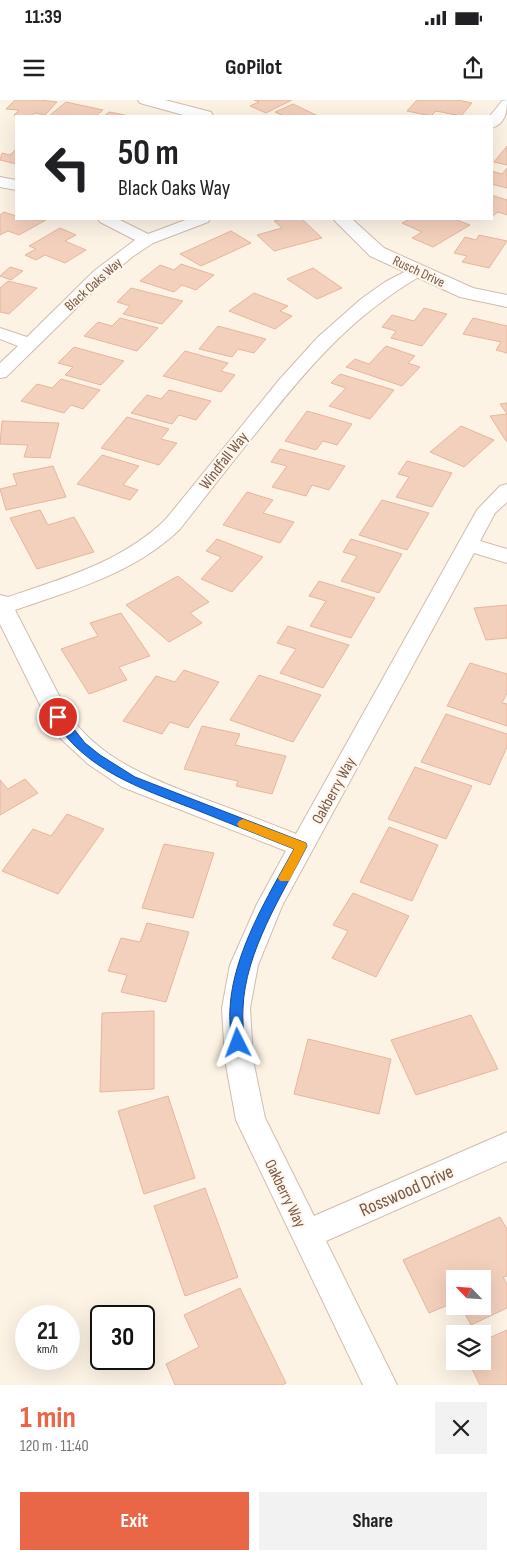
<!DOCTYPE html>
<meta charset="utf-8">
<style>
body{margin:0;font-family:"Sofia Sans Condensed",sans-serif;background:#f2f2f2;color:#202124;height:100vh;display:flex;flex-direction:column;font-size:19px;white-space:nowrap}
*{box-sizing:border-box;margin:0}
p{font-size:16px;color:#757577}
.icon{flex:none;width:28px;height:28px;fill:none;stroke:currentColor;stroke-width:2;stroke-linecap:round;stroke-linejoin:round}
.map{position:relative;height:1285px;overflow:hidden}
.side{display:flex;flex-direction:column;background:#fff;flex:1}
.side>*{flex:none}
.top-card{position:absolute;left:15px;top:15px;width:478px;height:105px;border-radius:0px;box-shadow:0 5px 20px #0002;background:#fff;color:#202124;overflow:hidden}
.needle{width:32px;rotate:295deg}
.controls{position:absolute;left:446px;top:1170px;display:grid;gap:10px}
.controls a{display:grid;place-items:center;width:45px;height:45px;border-radius:0px;background:#fff;box-shadow:0 5px 20px #0002;font-size:25px}
.speed{position:absolute;left:15px;top:1205px;display:flex;gap:10px;font-size:25px;font-weight:700;text-align:center}
.speed>*{display:grid;place-content:center;width:65px;height:65px;border-radius:50%;background:#fff;box-shadow:0 5px 20px #0002;line-height:1}
.speed small{font-size:12px;font-weight:400}
.speed .limit{border:2px solid #111;border-radius:8px;background:#fff;color:#111}
.pin{position:absolute;display:grid;place-items:center;width:42px;height:42px;color:#fff;margin:-21px;border:2px solid #fff;border-radius:50%;box-shadow:0 1px 5px #0007}
.me{position:absolute;width:55px;margin:-28px;rotate:357deg;stroke-linejoin:round;filter:drop-shadow(0 0 4px #0008)}
.turn{display:flex;align-items:center;gap:18px;height:105px;padding:0 20px;font-size:22px}
.turn .icon{width:65px;height:65px;stroke-width:2.5}
.turn b{display:block;font-size:35px;line-height:42px}
.round{display:grid;place-items:center;flex:none;width:52px;height:52px;border-radius:0px;background:#f2f2f2}
.overview{display:flex;align-items:center;justify-content:space-between;height:85px;padding:0 20px}
h1{font-size:30px;font-weight:700;line-height:38px;color:#e96747}
.action{display:flex;gap:10px;margin-top:auto;padding:10px 20px}
.action a{flex:1;height:58px;border-radius:0px;background:#e96747;color:#fff;font-size:20px;font-weight:700;line-height:58px;text-align:center}
.action a+a{background:#f2f2f2;color:#202124}
.status{display:flex;justify-content:space-between;align-items:center;height:35px;padding:0 25px;background:#fff;direction:ltr}
.status svg{height:14px;fill:currentColor}
header{display:flex;justify-content:space-between;align-items:center;height:65px;padding:0 20px;background:#fff;font-size:22px;font-weight:700}
.map>svg:first-child{display:block}
.building{fill:#f3d0bc;stroke:#e6b69c}
.lines{fill:none;stroke-linecap:round;stroke-linejoin:round}
.minor-casing{stroke:#d1bcad;stroke-width:2}
.tertiary-casing{stroke:#d1bcad;stroke-width:2}
.minor{fill:#fff;fill-rule:evenodd}
.tertiary{fill:#fff;fill-rule:evenodd}
.route{fill:#1a73e8;stroke:#114b97}
.slow{fill:#f59e0b}
.labels{text-anchor:middle;stroke-width:4.5;stroke-linejoin:round;paint-order:stroke}
.far-street-label{font-size:14px;fill:#765849;stroke:#fff7ec}
.street-label{font-size:16px;fill:#765849;stroke:#fff7ec}
.near-street-label{font-size:19px;fill:#765849;stroke:#fff7ec}
</style>
<div class="status"><b>11:39</b><svg viewBox="0 0 49 12"><path d="M0 12V9h3v3zM5 12V6h3v6zM10 12V3h3v9zM15 12V0h3v12zM26 1h20v11H26zM47 4h2v5h-2z"/></svg></div>
<header><svg class="icon" aria-label="menu" viewBox="0 0 24 24"><path d="M4 6h16M4 12h16M4 18h16"/></svg>GoPilot<svg class="icon" aria-label="share" viewBox="0 0 24 24"><path d="M12 15V3M7 8l5-5 5 5M5 13v7h14v-7"/></svg></header>
<div class="map">
<svg width="507" height="1285" viewBox="0 0 507 1285">
<rect width="100%" height="100%" fill="#fdf3e5"/>
<path class="building" d="M15,0h25l17,2 -12,13 -10,-2 -3,3h-9l-9,-1 5,-5 -13,-1z
M254,0h38l-26,13 -16,-7 9,-4z
M417,0h40l15,3 -11,13 -25,-5 -5,5 -24,-5z
M66,2l37,8 -7,6h-47z
M293,4l25,12h-34l-9,-4z
M109,12l21,4h-26z
M507,46v19l-13,-3z
M16,49v15l-16,-4 2,-7 8,2z
M507,68v20l-16,-4v-13l11,3z
M491,95l16,5v15l-9,-3 -7,5z
M4,112l12,4v3l30,1 -27,15 -11,-4 -8,4v-20z
M283,119h19l20,19 -48,13 -17,-16 25,-7 -8,-7z
M410,119h44l16,6 -37,22 -21,-9 10,-6 -20,-9z
M60,128l16,7 -11,6 21,9 -21,13 -20,-8 -9,5 -11,-5 11,-6 -7,-3z
M231,131l20,12 -50,23 -21,-12z
M479,135l28,6 -18,27 -27,-6 5,-6 -13,-3 11,-16 11,3z
M181,164l33,11 -18,15 -14,-5 -8,7 -34,-11 20,-16 14,5z
M10,167l13,4 -12,9 -11,-4z
M313,168l29,20 -25,11 -30,-20z
M8,181l29,7 -28,26 -9,-2v-24z
M131,188l52,13 -21,23 -39,-10 7,-8 -13,-4z
M254,193l34,13 -8,5 12,5 -17,13 -46,-18z
M424,208l23,6 -25,32 -31,-8 5,-7 -14,-4 10,-12 22,6z
M120,218l38,10 -21,23 -53,-15 14,-14 14,4z
M473,218l34,8v27l-11,-3 5,-8 -38,-8z
M218,226l48,13 -12,14 -16,-4 -6,8 -33,-8z
M386,246l29,10 -7,7 12,4 -18,19 -56,-19 9,-8 14,5z
M74,247l50,14 -23,24 -36,-10 8,-8 -15,-4z
M185,251l43,12 -7,8 14,4 -14,17 -58,-16z
M340,274l54,16 -24,29 -41,-13 17,-18 -15,-5z
M61,279l39,11 -17,19 -12,-4 -7,8 -43,-12 16,-17 15,4z
M169,290l42,11 -15,19 -17,-5 -7,9 -41,-11 16,-18 14,4z
M507,303v38h-1l-16,-25 17,-2 -7,-10z
M307,311l45,13 -15,21 -14,-4 -7,9 -31,-9z
M127,317l42,12 -8,10 16,4 -18,22 -58,-17z
M2,321l57,2 -9,35 -26,-1 4,-12 -28,-1z
M461,326l33,14 -30,27 -34,-15z
M280,349l65,17 -16,24 -17,-5 -6,11 -34,-9 15,-21 -16,-4z
M102,355l37,11 -16,19 15,5 -8,10 -53,-16z
M407,361l45,12 -20,34 -36,-10 13,-20 -11,-3z
M53,366l13,31 -60,13 -6,-21 17,-4 -4,-11z
M247,392l26,8 -10,13 31,9 -14,21 -57,-18z
M382,400l47,13 -22,37 -48,-15z
M40,410l8,15 26,-8 20,35 -57,17 -27,-51z
M217,439l46,18 -31,35 -31,-13 20,-22 -15,-6z
M351,439l51,15 -23,39 -38,-12 16,-25 -14,-4z
M178,476l31,26 -19,11 12,10 -33,19 -43,-37z
M319,481l56,17 -24,40 -41,-12 16,-25 -17,-5z
M507,505v33l-21,2 -12,-32z
M121,513l29,43 -31,11 8,13 -38,14 -28,-45 37,-13 -8,-13z
M288,526l61,19 -26,43 -43,-15 16,-24 -19,-6z
M470,563l37,11v19l-5,10 5,1v22l-60,-20z
M184,570l35,12 -31,46 -18,-6 -8,12 -39,-13 33,-45 19,6z
M259,575l62,20 -28,47 -63,-22z
M446,614l61,20v13l-17,38 -69,-23z
M202,626l38,8 -5,11 51,11 -14,38 -36,-8 2,-5 -54,-12z
M415,667l57,19 -26,53 -58,-20z
M25,679l13,14 -38,22v-35l8,9z
M67,714l37,15 -46,65 -56,-23 31,-42 18,7z
M389,727l49,18 -26,56 -52,-19z
M164,744l50,9 -21,65 -51,-10z
M353,793l56,23 -33,61 -44,-19 16,-27 -15,-6z
M147,823l42,9 -23,70 -45,-10 6,-17 -19,-4 13,-33 19,4z
M154,911v78l-54,3 2,-79z
M471,915l27,54 -82,26 -25,-55z
M308,939l83,20 -12,55 -85,-20z
M168,996l27,82 -51,16 -26,-83z
M205,1088l33,89 -53,19 -31,-90z
M500,1117l7,12v47l-4,1 4,7v24l-36,17 -10,-19h21v-27h-27v23l-26,11 -26,-53z
M240,1188l46,95 -3,2h-108l-9,-21 33,-17 -15,-32z
M507,1230v55h-27l-12,-24h14v-20z"/>
<g class="lines">
<defs>
<path id="minor" d="M507,0c0,12 -2,25 -16,28v-12h-1l12,-15z
M0,77l16,3v10l-16,-3z
M98,119h20l30,15 40,-15h22l-2,3 -55,21 -21,14 -26,22 -100,98 -6,1v-15l18,-17 -18,-7v-11l27,9 67,-66 41,-31 -35,-18z
M416,166l6,1 2,4 -2,4c-72,42 -115,94 -166,158 -26,32 -51,64 -76,96 -45,44 -107,61 -165,81l53,103c32,48 87,67 139,87 30,11 59,22 89,34l181,-324 23,-24 7,-2v18l-12,11 -15,28 27,8v14l-33,-10 -192,353 -24,59 -8,43 3,52 12,58 49,98 193,-84v29l-181,80 71,144h-34l-127,-265 -11,-60 -3,-52 8,-43 27,-61 29,-53 -164,-64 -34,-23 -28,-26 -14,-21 -46,-93v-29l8,2c56,-19 114,-35 158,-78l113,-139 39,-43 43,-38 24,-17z"/>
<path id="tertiary" d="M138,0h27l46,12 2,4h-26l-47,-13z
M333,119h19l32,29 89,40 34,7v12l-47,-10 -90,-41z"/>
</defs>
<use href="#minor" class="minor-casing"/>
<use href="#tertiary" class="tertiary-casing"/>
<use href="#minor" class="minor"/>
<use href="#tertiary" class="tertiary"/>
</g>
<path class="route" d="M58,613l4,1 23,29 15,12 35,22 171,66 1,3c-25,49 -62,106 -64,162 -1,12 1,23 2,35l-2,4 -5,2 -5,-2 -2,-4c0,-12 -2,-24 -1,-35 3,-55 38,-112 64,-159 -33,-13 -67,-27 -100,-40 -54,-21 -110,-39 -142,-92z"/>
<path class="slow" d="M243,719l63,24 1,3 -18,35h-9l-2,-3 16,-29 -55,-22 -2,-3 2,-3z"/>
<g class="labels">
<g class="far-street-label">
<text transform="translate(419 171) rotate(25)" y="5">Rusch Drive</text>
<text transform="translate(93 184) rotate(-42)" y="5">Black Oaks Way</text>
</g>
<g class="street-label">
<text transform="translate(223 360) rotate(-52)" y="6">Windfall Way</text>
<text transform="translate(333 690) rotate(-61)" y="6">Oakberry Way</text>
<text transform="translate(286 1093) rotate(64)" y="6">Oakberry Way</text>
</g>
<g class="near-street-label">
<text transform="translate(406 1090) rotate(-24)" y="7">Rosswood Drive</text>
</g>
</g>
</svg>
<div class="controls">
<a><svg class="needle" viewBox="-14 -14 28 28"><path d="M0-13l5 13h-10z" fill="#e53935"/><path d="M0 13l5-13h-10z" fill="#757577"/></svg></a>
<a><svg class="icon" aria-label="layers" viewBox="0 0 24 24"><path d="M12 4l9 5-9 5-9-5zM3 14l9 5 9-5"/></svg></a>
</div>
<div class="speed"><div>21<small>km/h</small></div><div class="limit">30</div></div>
<div class="pin" style="left:58px;top:617px;background:#d93025"><svg class="icon" aria-label="arrive" viewBox="0 0 24 24"><path d="M6 21V4h12l-3 4 3 4H6"/></svg></div>
<svg class="me" style="left:238px;top:943px" viewBox="-20 -20 40 40"><path d="M0-17L14 15 0 8-14 15z" fill="#1a73e8" stroke="#fff" stroke-width="4"/></svg>
<div class="top-card">
<div class="turn"><svg class="icon" aria-label="left" viewBox="0 0 24 24"><path d="M17 20v-9H6M10 6l-5 5 5 5"/></svg><div><b>50 m</b>Black Oaks Way</div></div>
</div>
</div>
<section class="side">
<div class="overview"><div><h1>1 min</h1><p>120 m · 11:40</p></div><a class="round"><svg class="icon" aria-label="close" viewBox="0 0 24 24"><path d="M6 6l12 12M18 6L6 18"/></svg></a></div>
<div class="action"><a>Exit</a><a>Share</a></div>
</section>
